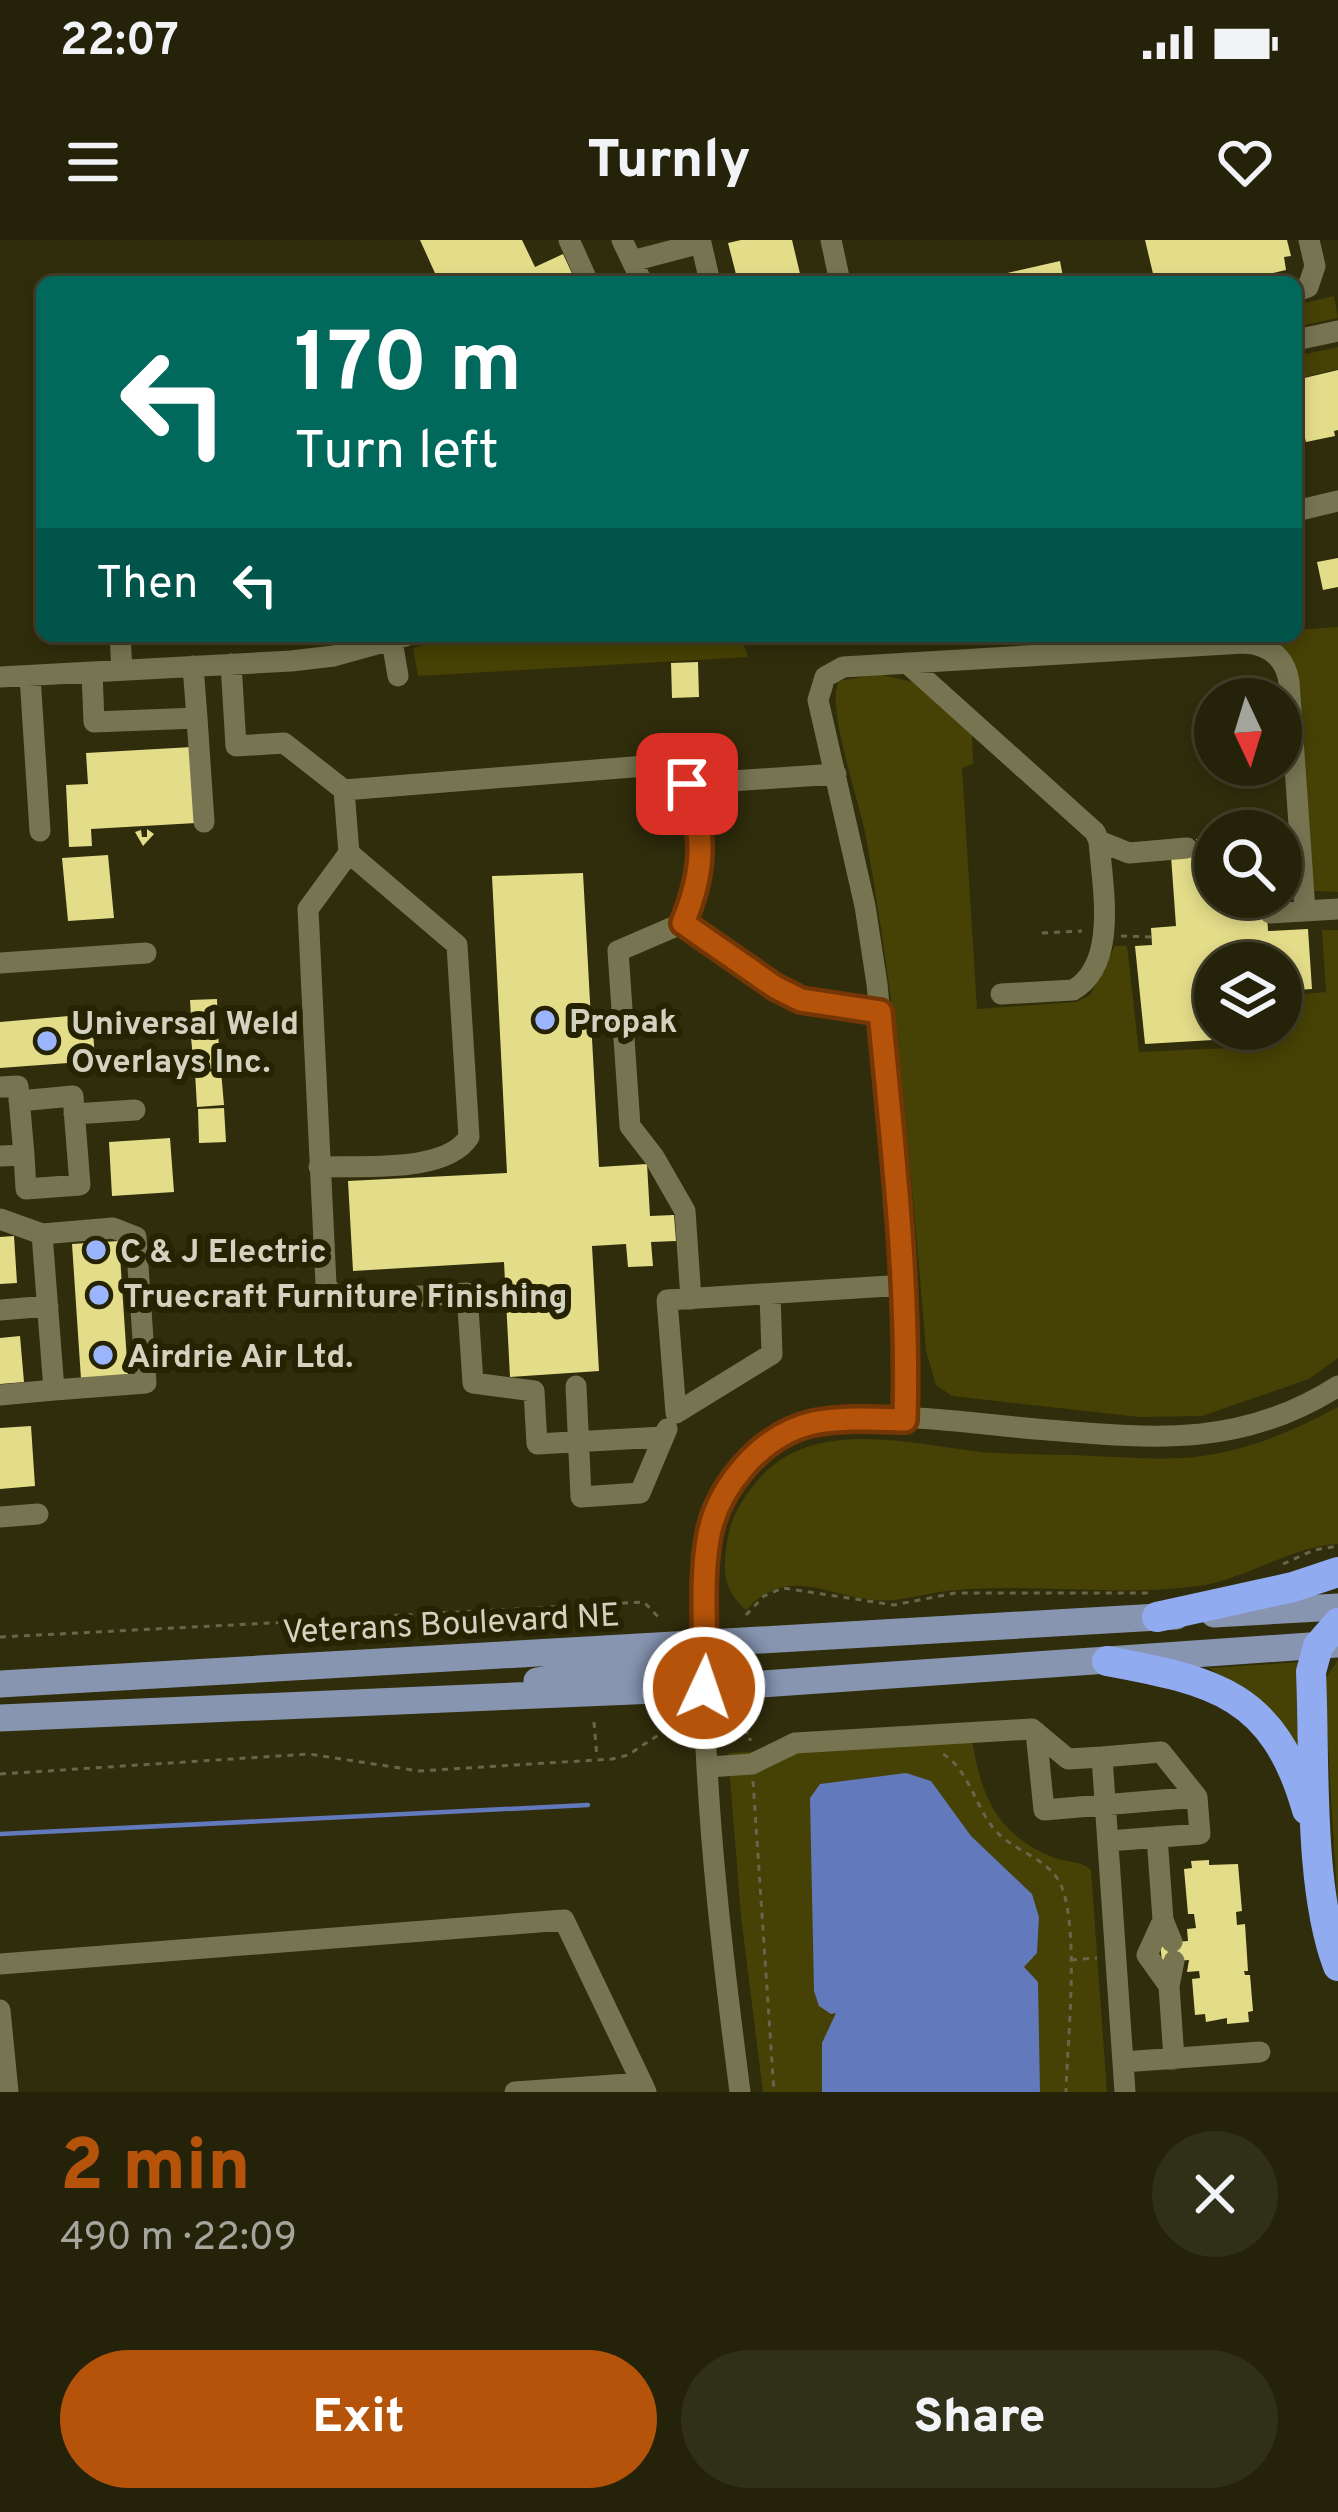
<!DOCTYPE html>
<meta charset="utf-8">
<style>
body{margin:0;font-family:Overpass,sans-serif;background:#302f17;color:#f1f3f6;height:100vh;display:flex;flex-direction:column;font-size:45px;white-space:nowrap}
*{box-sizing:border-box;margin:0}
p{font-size:39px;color:#a3a49c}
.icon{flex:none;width:66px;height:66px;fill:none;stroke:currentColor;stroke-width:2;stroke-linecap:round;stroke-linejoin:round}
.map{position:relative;height:1852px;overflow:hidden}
.drawer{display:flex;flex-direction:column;background:#242209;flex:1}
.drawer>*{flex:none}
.top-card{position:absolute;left:36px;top:36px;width:1266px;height:366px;border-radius:18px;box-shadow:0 6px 18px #0003,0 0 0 3px #413f2a;background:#00695c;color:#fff;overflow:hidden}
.needle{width:78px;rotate:176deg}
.buttons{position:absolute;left:1194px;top:438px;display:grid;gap:24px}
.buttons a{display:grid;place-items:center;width:108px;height:108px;border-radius:50%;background:#242209;box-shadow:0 6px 18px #0003,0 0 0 3px #413f2a;font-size:60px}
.pin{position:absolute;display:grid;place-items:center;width:102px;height:102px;color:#fff;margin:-51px;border-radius:24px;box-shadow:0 6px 18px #0006}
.me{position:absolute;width:132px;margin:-66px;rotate:3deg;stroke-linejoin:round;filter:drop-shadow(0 0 9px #0008)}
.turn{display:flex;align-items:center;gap:42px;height:252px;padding:0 60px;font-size:54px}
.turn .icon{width:156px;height:156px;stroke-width:2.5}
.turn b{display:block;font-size:84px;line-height:102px}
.then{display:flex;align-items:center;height:114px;padding:0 60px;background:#0003;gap:24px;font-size:45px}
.round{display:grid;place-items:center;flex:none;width:126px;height:126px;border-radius:63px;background:#302f17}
.overview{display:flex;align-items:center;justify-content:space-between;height:204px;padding:0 60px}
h1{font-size:72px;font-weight:800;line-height:90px;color:#b45309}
.primary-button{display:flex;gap:24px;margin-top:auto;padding:24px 60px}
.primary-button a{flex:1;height:138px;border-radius:72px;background:#b45309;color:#fff;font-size:48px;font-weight:800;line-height:138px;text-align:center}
.primary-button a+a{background:#302f17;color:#f1f3f6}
.status{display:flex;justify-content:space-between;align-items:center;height:84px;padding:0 60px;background:#242209;direction:ltr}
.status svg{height:33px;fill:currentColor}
header{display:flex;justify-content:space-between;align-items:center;height:156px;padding:0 60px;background:#242209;font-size:54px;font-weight:800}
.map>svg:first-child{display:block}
.green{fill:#464104}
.water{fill:#6279bb}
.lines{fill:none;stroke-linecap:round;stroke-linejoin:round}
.stream{stroke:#6279bb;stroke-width:4.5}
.building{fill:#e3dc89}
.path{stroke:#68664a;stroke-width:3;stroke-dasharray:6 6;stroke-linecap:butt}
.minor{stroke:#777452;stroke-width:21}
.major{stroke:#8795b1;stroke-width:27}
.highway{stroke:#91abf0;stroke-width:30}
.route-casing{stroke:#753606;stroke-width:30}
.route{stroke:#b45309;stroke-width:21}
.poi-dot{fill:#9ab5fd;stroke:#262303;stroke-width:4.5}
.labels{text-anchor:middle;stroke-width:12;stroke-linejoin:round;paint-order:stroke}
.poi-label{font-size:33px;font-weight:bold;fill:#d3d2c0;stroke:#262303;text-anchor:start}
.street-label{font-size:33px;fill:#d3d2c0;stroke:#262303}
</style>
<div class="status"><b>22:07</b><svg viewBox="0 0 49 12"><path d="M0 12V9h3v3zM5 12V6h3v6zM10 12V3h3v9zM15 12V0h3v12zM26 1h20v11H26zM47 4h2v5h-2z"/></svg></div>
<header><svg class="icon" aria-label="menu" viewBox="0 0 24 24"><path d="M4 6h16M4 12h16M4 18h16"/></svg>Turnly<svg class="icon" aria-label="heart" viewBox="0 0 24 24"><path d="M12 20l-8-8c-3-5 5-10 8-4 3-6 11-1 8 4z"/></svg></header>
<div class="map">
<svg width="1338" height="1852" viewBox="0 0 1338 1852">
<rect width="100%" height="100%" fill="#302d0c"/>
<path class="green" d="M1334,56l4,22 -42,9v-22z
M1338,107v22l-42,10v-23z
M1338,387v265l-23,-1 -3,-6 -13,-202c-6,-22 -13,-36 -35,-47h32v-6z
M444,396h297l7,21 -330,19 -5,-27z
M878,434l35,8 59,52 1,30 -11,4 15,241 99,-7 14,-7 25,-49h12l12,106 113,-5 -1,-18h30v-33l45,-4 -4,-62h16v428l-29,21 -107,37 -63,1 -187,-21 -16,-11 -10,-34c-14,-175 -30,-347 -61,-519 -6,-31 -40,-128 -26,-151z
M1338,1167v137c-49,3 -91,35 -140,42 -80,11 -161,-3 -241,4 -21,1 -43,8 -64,10 -56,5 -101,-41 -147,10 -25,-23 -23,-42 -18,-74 4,-21 16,-40 30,-56 54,-64 152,-36 224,-28 37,3 74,2 110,4 36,1 74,5 110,0 47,-6 94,-26 136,-49z
M1338,1420v252l-14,-232z
M1302,1422l4,107 -59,-77 -38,-24z
M972,1499c8,56 26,98 83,119 14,5 25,2 36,12l16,222h-344l-22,-176 -13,-163z"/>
<path class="water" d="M906,1533l25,8 40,55 61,58 7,23 -2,36 -13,14 14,15 2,110h-218v-49l14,-30 -5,1 -12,-8 -5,-15 -4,-193 10,-14z"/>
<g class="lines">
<path class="stream" d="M0,1594l588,-29"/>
</g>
<path class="building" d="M420,0h102l13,27 28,-13 13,28h-137z
M741,0h51l10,42h-64l-10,-39z
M1145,0h142l4,16 -7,1 2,13 -39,9 1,3h-93z
M1060,21l4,21h-87v-2z
M1338,130v60l-4,1 1,5 -29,6 -1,-4 -9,2v-60z
M1338,318v29l-15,3 -6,-28z
M698,422l1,35 -27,1 -1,-35z
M192,507l4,76 -105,6 1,17 -23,1 -3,-62 22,-1 -2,-31z
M147,589l7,5 -11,12 -8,-14 6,-2 1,7h5z
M1215,598v59h51l2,34 40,-2 4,60 -31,2v-28h-66v66h31l1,9 -102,6 -10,-98 17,-1 -1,-17 25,-2 -5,-70 26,-1 -1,-16z
M108,615l6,63 -46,3 -6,-63z
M583,633l16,294 48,-3 3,52 24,-1 2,26 -25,1 2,24 -25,1 -2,-23 -34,2 7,125 -89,6 -6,-115 -151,9 -5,-90 159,-8 -15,-297z
M217,759l1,34 -26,1 -2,-34z
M92,774l3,47 -95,7v-46z
M218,795l3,33 -27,2 -3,-33z
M221,831l3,34 -27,2 -2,-35z
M224,868l2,34 -27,1 -1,-34z
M170,898l4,54 -62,4 -3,-54z
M14,996l3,47 -17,1v-47z
M119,1001l9,135 -47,3 -9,-135z
M20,1096l4,46 -24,2v-46z
M31,1186l4,60 -35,3v-61z
M1209,1620v5l29,-1 4,47 -6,1 1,13 8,-1 3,47h-4l1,4h5l3,36 -5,1 1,10 -22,2v-6l-21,4 -1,-8 -10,1 -3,-36 8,-1 -1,-7 -12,1 2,-12 -27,2 -2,-19 28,-2 -1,-12 9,-1 -2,-14h-6l-4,-45 8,-1 -1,-7z"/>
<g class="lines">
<path class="path" d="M1042,693l40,-2
M1121,696l31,1
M1283,1324l31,-14 24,-4
M746,1375l18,-19 19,-8 111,17 61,-12h197
M0,1397l309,-16 37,4 38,-9 260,-14 17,18
M745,1469l-15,17 20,8v7
M594,1482l3,36
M943,1514c26,16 32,52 51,75 17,21 51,28 65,52 22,40 8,163 7,211
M0,1534l309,-20 110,17 193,-12 16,-4 41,-27
M753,1541l21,311
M1071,1720l26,-2"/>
<path class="minor" d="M569,0l19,42
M622,0l20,42
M831,0l9,42
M632,21l69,-18 9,39
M1296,51l12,-4 7,-21 -6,-26
M1296,100l42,-9
M1296,271l42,-10
M120,396l2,34
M392,401l6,35
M907,423l188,169 4,9c3,44 20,123 -26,149l-72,4
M231,424l5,82 48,-3 60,47 5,63
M92,432l2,50 103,-4 -4,-52
M30,436l10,155
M0,437l291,-16 43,-5 72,-20
M197,478l7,104
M687,544l149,-10
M344,550l314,-25c8,5 18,10 25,17 33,30 15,105 0,141
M1099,601l30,12 58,-5
M1270,673l68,-4
M0,723l146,-10
M0,847l18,-1 6,69 -24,1
M19,861l54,-5 7,89 -54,4 -2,-34
M74,874l61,-4
M319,927c42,-2 126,7 150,-30l-12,-192 -108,-92 -41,56 18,375 6,11 14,6 121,-8 6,90 61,8 3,53 125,-7
M0,979l42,15 12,156 -54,5
M42,994l71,-6 23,9 10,146 -92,7
M770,1054l2,60 -96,59 -9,-113 238,-15
M691,1059l-6,-88 -31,-54 -24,-31 -12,-175 65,-28 92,64 26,13 79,13
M0,1070l48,-4
M576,1146l5,111 59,-4 27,-64
M905,1180v-135l-28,-301 -12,-78 -47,-206 7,-23 18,-10 400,-24c25,1 42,13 46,39l16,228
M0,1277l38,-3
M1036,1492l8,78 153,-13
M1102,1517l59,-5 36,45 3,37 -92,7
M709,1527l43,-3 43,-21 237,-14 36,30 34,-2 23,335
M1157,1597l6,83 9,22
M1163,1680l-16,35 22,31
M0,1724l564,-44 78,163
M0,1770l8,82
M1174,1819l-5,-73 5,-25
M1123,1822l137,-10
M515,1852l127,-9 4,9
M740,1852c-17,-131 -33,-266 -36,-399 0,-18 3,-36 3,-54 0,-36 -6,-74 3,-109 9,-39 40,-80 77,-97 68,-32 186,-8 261,-3 108,9 195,17 290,-44"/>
<path class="major" d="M1214,1374l124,-7
M537,1441l122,-20
M0,1444l1176,-68
M0,1478l704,-30 634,-44"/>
<path class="highway" d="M1157,1377l136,-30 45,-15
M1338,1383l-20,23 -7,26c4,86 -3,215 27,294
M1107,1421c108,20 167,33 200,149"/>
</g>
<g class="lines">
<defs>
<path id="route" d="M687,544c19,52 17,88 -4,139l92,64 26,13 79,12c13,136 29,271 25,408 -30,-1 -62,-3 -92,3 -52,12 -97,65 -105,117 -8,48 -1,99 -4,148"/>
</defs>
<use href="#route" class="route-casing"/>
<use href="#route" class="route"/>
</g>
<g class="poi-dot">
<circle cx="545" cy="780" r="12"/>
<circle cx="47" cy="801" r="12"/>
<circle cx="96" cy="1010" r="12"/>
<circle cx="99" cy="1055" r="12"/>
<circle cx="103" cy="1115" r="12"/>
</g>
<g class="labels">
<g class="poi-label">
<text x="569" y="792">Propak</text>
<text x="71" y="794">Universal Weld<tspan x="71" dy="38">Overlays Inc.</tspan></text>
<text x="120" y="1022">C &amp; J Electric</text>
<text x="123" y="1067">Truecraft Furniture Finishing</text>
<text x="127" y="1127">Airdrie Air Ltd.</text>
</g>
<g class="street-label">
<text transform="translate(451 1382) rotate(-3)" y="12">Veterans Boulevard NE</text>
</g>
</g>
</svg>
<div class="buttons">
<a><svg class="needle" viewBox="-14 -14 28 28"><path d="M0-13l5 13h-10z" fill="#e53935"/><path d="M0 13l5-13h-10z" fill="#a3a49c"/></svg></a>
<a><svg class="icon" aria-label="search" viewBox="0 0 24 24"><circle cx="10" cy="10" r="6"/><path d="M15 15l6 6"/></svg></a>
<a><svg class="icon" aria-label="layers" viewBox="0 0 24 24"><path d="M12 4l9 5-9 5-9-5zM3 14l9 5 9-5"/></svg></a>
</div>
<div class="pin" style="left:687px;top:544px;background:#d93025"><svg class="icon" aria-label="arrive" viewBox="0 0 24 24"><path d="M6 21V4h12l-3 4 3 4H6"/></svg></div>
<svg class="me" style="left:704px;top:1448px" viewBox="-20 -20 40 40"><circle r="17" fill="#b45309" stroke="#fff" stroke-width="3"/><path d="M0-11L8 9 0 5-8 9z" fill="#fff"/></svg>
<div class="top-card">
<div class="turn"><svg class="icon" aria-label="left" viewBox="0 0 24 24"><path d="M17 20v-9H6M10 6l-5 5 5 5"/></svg><div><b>170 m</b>Turn left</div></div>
<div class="then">Then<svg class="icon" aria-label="left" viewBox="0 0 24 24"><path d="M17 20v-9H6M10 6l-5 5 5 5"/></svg></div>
</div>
</div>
<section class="drawer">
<div class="overview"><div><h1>2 min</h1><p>490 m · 22:09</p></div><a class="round"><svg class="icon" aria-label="close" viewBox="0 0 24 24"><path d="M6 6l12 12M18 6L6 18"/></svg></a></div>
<div class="primary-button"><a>Exit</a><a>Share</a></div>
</section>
